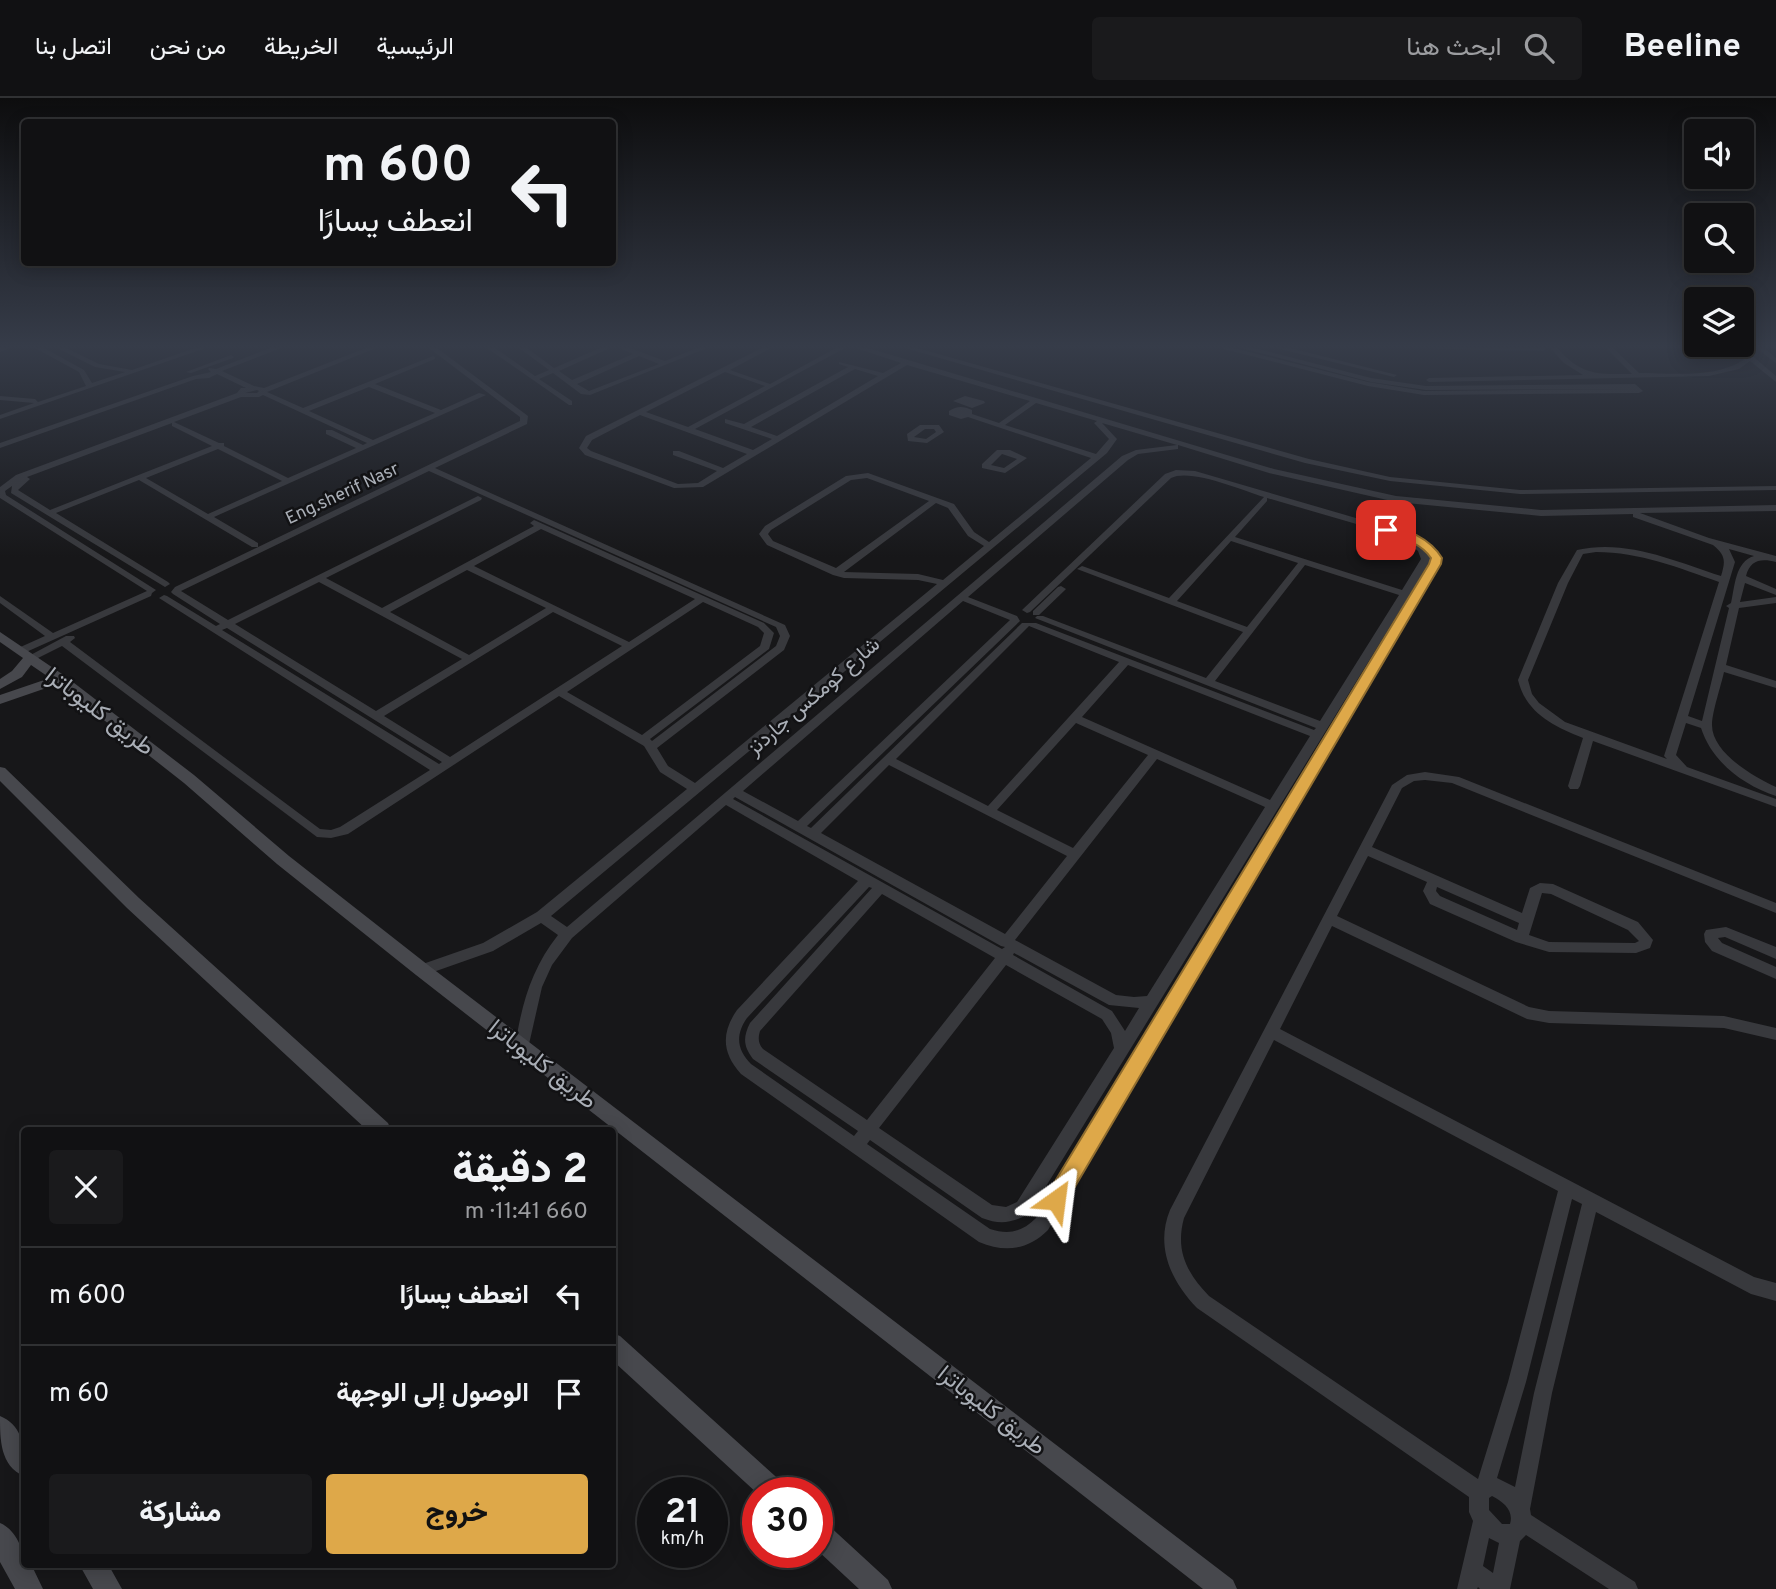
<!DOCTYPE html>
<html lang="ar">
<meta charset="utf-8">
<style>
body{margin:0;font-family:Overpass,Vazirmatn,sans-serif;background:#1a1a1c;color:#f1f3f6;direction:rtl;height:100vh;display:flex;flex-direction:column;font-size:26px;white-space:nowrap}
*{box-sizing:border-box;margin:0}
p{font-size:23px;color:#9c9da0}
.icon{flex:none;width:38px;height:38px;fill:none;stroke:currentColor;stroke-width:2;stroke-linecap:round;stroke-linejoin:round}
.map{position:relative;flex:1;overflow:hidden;direction:ltr}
.details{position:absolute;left:21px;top:1029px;width:595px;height:441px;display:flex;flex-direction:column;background:#111113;border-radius:7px;box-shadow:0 4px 18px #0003,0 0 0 2px #303133;direction:rtl}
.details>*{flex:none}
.guide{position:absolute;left:21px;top:21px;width:595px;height:147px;border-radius:7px;box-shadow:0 4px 18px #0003,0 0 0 2px #303133;direction:rtl;background:#111113;color:#f1f3f6;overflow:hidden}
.controls{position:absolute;left:1684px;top:21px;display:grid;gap:14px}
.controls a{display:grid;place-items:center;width:70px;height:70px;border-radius:7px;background:#111113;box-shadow:0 4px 18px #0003,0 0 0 2px #303133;font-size:35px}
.speed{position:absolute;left:637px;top:1379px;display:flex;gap:14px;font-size:35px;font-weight:700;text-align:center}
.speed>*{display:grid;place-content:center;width:91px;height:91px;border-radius:50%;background:#111113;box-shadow:0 4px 18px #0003,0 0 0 2px #303133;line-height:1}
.speed small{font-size:18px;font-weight:400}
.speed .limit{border:10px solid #d22;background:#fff;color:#111}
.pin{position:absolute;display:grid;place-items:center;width:60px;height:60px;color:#fff;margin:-30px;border-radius:14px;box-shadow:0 4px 10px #0006}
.me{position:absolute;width:77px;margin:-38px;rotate:31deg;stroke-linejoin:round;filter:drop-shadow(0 0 5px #0008)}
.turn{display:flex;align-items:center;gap:24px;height:147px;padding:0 28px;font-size:32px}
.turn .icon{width:91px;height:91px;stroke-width:2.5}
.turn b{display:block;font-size:49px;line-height:60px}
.round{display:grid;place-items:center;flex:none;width:74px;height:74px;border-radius:7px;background:#1a1a1c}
.head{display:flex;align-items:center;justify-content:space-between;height:119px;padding:0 28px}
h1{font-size:42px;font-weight:800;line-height:52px}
.cta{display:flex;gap:14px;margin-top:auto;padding:14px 28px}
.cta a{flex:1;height:80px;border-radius:7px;background:#dea849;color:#111;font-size:28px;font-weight:800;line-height:80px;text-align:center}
.cta a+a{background:#1a1a1c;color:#f1f3f6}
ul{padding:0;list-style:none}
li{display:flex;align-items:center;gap:21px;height:98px;padding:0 28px;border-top:2px solid #303133}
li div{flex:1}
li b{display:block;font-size:26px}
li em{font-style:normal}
header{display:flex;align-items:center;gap:42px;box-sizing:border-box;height:98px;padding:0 35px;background:#111113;border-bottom:2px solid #303133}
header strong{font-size:33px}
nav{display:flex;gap:38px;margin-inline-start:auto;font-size:24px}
.search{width:490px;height:63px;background:#1a1a1c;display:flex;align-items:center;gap:18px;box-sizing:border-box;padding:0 24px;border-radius:7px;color:#9c9da0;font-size:26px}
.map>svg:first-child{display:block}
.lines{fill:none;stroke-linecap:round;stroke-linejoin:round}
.minor{fill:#38393d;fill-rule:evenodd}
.secondary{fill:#47484d;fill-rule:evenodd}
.route{fill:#dea849;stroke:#906d2f;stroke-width:2}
.labels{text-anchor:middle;stroke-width:5;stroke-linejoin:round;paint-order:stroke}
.far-street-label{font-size:18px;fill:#aaafb7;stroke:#121214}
.street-label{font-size:21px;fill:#aaafb7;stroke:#121214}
.near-street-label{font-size:24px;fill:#aaafb7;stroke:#121214}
</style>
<header>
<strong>Beeline</strong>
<div class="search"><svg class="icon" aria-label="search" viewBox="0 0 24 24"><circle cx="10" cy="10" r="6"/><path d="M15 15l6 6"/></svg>ابحث هنا</div>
<nav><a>الرئيسية</a><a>الخريطة</a><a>من نحن</a><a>اتصل بنا</a></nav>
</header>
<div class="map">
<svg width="1776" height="1491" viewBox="0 0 1776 1491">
<rect width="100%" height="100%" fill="#171719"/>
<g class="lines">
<path class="minor" d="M0,250h10l-10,4z
M35,250h9l40,22 8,13 33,-11 -30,-5 -38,-19h9l33,16 33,6 63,-22h11l-206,71v-4l34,-12 -34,-3v-4l35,3 3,3 48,-16 -7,-14z
M270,250h11l-59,23 32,15 10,2 102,-40h10l-109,44 36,16 130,-52 2,1v2l-60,25 66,26 38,-17 7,2 -272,122 44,26v4h-6l-113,-67 -83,33 112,69 2,2 -5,3 -154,-94 1,-7 -7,5 1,4 150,95 -4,3 -1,3 -127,57h-8v-4l29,-13 -45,-33v-7l53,37 94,-42 -147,-93v-11l16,-12 221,-82 4,-5h5l-29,-14 -8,4 -13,1 -196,69v-5l193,-67 18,-4 -3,-3 1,-1 7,1zM369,289l66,26 -62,27 -64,-29zM257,292l2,1 -2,2h-12zM263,297l104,48 -4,2 -31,-15h-6v4l30,14 -68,30 -64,-32v-3h-5l-45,-21 67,-25h18zM172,325v3l40,20 -162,64 -32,-20 12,-11 -3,-2zM218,351l64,32 -74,33 -62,-36z
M429,250h8l91,68 -1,8 -92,44 350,157 5,11 -6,14 -127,98 11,18 27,17 242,-199 -19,-4 -74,-2 -11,-3 -66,-30 -8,-11 6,-8 81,-50 22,-3 86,31 20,28 15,10 102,-84 -123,-41 -7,2 -12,-4v-4c8,-5 14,-5 23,-1v4l27,9 31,-22 -123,-36 -204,122 -29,1 -89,-33 -6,-7 7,-12 176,-88h9l-41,22 40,14 66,-36h9l-150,81 58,21 19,-11 -47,-16v-4l19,5 104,-57 -9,-3v-2l44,11 18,-10 -45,-15h12l406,121 122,27 145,14 235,-5v6l-136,2 69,25 67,18v6c-15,-4 -26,-2 -30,14l30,13v6l-31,-12 -5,19 36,-5v6l-37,5 -13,57 50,16v7l-52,-16c-3,14 -12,40 -12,53 0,28 42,52 64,62v9c-33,-11 -64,-34 -75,-68l-15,-5 -10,32 11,12 89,32v8l-183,-66 -13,45 -2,3h-8l-2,-3 15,-48c-30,-12 -57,-25 -65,-58l40,-97 19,-33c50,-11 97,11 144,26 5,-16 4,-21 -8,-31l-80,-28v-3l-92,2 -145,-14 -127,-29 -91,-28v4l-40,5 -10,6 -160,137 49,19 3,5 -213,205 4,2 211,-205h14l278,107 2,-2 -281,-110 2,-2h6l163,62 37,-46 -166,-63 5,-3 3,1 84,31 95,-101c-22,-7 -74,-29 -93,-19l-141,134 -3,1 -5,-3 143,-136 11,-4 19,1 219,64 18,10 10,13 -394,672c-20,20 -43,23 -69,12l-238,-168c-19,-21 -20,-41 -4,-64l121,-129 -132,-76 -154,133 -20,27 -10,22 -15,66 -5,1 -5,-1 -2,-5c6,-42 16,-79 43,-113l-17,-12 -48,28 -71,25 -5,-2 -2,-4 2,-4 66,-23 54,-31 150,-123 -27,-17 -16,-26 -85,-50 -211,138 -17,4 -14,-1 -255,-191 -28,14 -4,1 -5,-3 41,-22h8l1,2 -5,4 250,187 11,1 9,-3 90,-57 -271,-172 5,-3 3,1 49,30 4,-2 -47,-30 -2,-2 4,-5 345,-166v-4zM855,271l23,7 -101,60 -26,-9zM725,274l40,14 -77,41 -42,-15zM1036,305l61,18 -3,2 15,16 -13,15 -91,-29zM640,317l107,39 -24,14 -44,-17h-6v4l44,16 -19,12 -20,1 -87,-33 -4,-3 5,-8zM1102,325l75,22 -41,5 -14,6 -555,471 -16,-11 556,-463 10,-14zM429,373l347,156 4,9 -4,10 -124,95 -2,-2 119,-90 5,-16 -10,-10 -230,-103 -4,3 4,3 -152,82 -56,-30 155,-78 1,-2 -4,-2 -250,124 -47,-29zM867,380l62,23 -93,67 -63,-27 -5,-7 3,-4 80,-50zM1267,400l141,41 6,3 -3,3 7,6 3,8 -19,31 -167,-53 32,-36zM936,405l12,5 20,28 16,10 -41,34 -25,-6 -74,-2zM541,431l154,70 -66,43 -155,-76zM1231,443l67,22 -51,64 -70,-26zM1426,451l6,9 -396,660c-14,14 -27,17 -46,11l-123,-85 3,-4 112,78c18,7 30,5 47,-4l381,-620 21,-35zM1729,451l25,7c-19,6 -19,30 -23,47l-5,3 3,2 -27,113 -14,-5 47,-154zM1596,454c44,0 83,16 123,30l-55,174 3,3 -102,-37 -26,-19 -7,-9 -4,-14 40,-97 15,-29zM1305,467l94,30 -79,126 -105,-40zM467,472l79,38 -77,47 -79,-43zM319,484l143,77 -86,52 -141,-87zM963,503l47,19 -212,201 -55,-30zM703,504l55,25 6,6 -4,13 -118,89 -75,-43zM553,514l69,34 -172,111 -66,-41zM1029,528l90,36 -131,144 -92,-47zM227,530l215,134 -3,2 -217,-134zM1128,567l182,71 -40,64 -188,-83zM1076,625l72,32 -75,93 -76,-38zM1157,661l108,48 -118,189 -13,1 -18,-2 -101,-55zM889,667l178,91 -62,78 -184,-101zM735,699l266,149 4,1 -3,2 -269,-150zM869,789l3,1 -122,135c-7,14 -7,23 3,36l105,72 -4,5 -103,-72c-14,-14 -16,-29 -4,-46zM882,796l113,64 -128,162 -104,-71c-5,-6 -5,-11 -3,-18zM1014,855l95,52 30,3 -14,23 -13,-20 -99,-56zM1006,867l96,54 9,14 3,15 -97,154 -11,5 -14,-2 -113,-77z
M487,250h8l40,28 14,-6 -30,-22h8l27,20 46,-20h10l-51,23 13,9 61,-26 -13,-6h10l35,13 32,-13h10l-117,47 -9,-1 -28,-21 -14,6 33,22v4h-3zM639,258l20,8 -70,27 -12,-7z
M905,250h12l392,111 81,18 130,13 256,-4v4l-256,4 -130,-13 -85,-18z
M1220,250h13l135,34 56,9 210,-2 -208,1 -55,-8 -130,-34h13l117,30 55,8 209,-2 8,7 -4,2 -215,2 -56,-9z
M1276,250h14l107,27 -3,2z
M1407,250h139v1l-3,2z
M1550,250h7c26,28 39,26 75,26l-26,-26h7l26,25c34,0 79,6 107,-15l-11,-10h8l33,28v6l-26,-21 -11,8 -30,7 -280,6 -3,-2 3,-2 154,-3 -19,-12z
M1756,250h8l12,10v5z
M231,257l3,2 -1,1 -42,15 -5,-1z
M965,298l19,5 1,2 -13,5 -19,-7z
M920,327h19l5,7 -17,11 -19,-2 -1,-7zM925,331h9l2,3 -10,7 -12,-2z
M997,352h13l17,8 -22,15 -23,-5v-4zM1002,356l15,5 -13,9 -13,-3z
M1061,488l5,3 -2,2 -25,24h-6v-4l25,-24z
M1425,674l34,5 317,126v10l-324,-130 -27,-3 -11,1 -12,7 -30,59 150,66 8,-25 10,-5 13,1 85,38 15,18 -3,8 -14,5 -87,-1 -33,-10 -86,-38 -7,-13 4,-9 -59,-26 -31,60 192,91 20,4 175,5 52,12v12l-52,-12 -175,-5 -22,-4 -195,-93 -52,103 474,248 22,6v18l-25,-7 -155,-82 -44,181 -22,116 1,6 104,67 3,7h-29l-83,-54 -6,6 -10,48h-30l-2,-2 -1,2h-20l16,-68 -4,-9v-15l-272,-189c-26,-27 -42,-61 -27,-98l222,-425 15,-10zM1437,789l82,36 -2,7 -77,-34 -4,-5zM1542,795l9,1 77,36 11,11 -4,2 -86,-1 -20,-7zM1274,942l284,151 -50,191 -30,97 -269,-183c-22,-23 -34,-45 -25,-78zM1572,1101l10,5 -48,189 -19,94 -18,-9 29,-96zM1492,1398c12,6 22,15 18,28h-8l-13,-14v-12zM1489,1440l10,5 -6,30 -10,-7z
M1726,829l50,20v12l-51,-22 -7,1 4,5 54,24v12l-64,-28 -7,-9 -1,-8 2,-4z"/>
<path class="secondary" d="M0,534l65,44 129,99 95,81 139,109 805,615 4,9h-34l-787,-614 -139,-111 -93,-81 -126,-99 -58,20v-9l50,-17 -19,-13 -9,12 -22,12v-10l12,-8 11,-13 -23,-16z
M0,669l5,1 134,130 249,225 3,7h-24l-240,-222 -127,-127z
M612,1235l8,3 164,148 4,9 -30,1 -146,-134z
M0,1318c25,10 26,38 24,60 -24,-10 -24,-37 -24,-60z
M817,1421l9,4 62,57 4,9h-33l-42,-39z
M0,1425c15,6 24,26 24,41h7l12,25h-28l-15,-27z
M79,1466h29l14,25h-29z"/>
</g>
<linearGradient id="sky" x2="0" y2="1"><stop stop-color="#0d0d0e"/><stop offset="0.54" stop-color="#363c49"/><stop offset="1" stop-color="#363c49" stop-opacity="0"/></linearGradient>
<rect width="1776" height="459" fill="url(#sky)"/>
<path class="route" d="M1382,430c23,-3 49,12 60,30l-1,6 -378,643 -7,3 -8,-3 -3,-7 3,-7 381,-629 2,-6c-11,-16 -30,-20 -49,-26z"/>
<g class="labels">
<g class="far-street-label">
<text transform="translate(342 395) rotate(-25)" y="6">Eng.sherif Nasr</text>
</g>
<g class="street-label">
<text transform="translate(813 598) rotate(-41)" y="7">شارع كومكس جاردنز</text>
</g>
<g class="near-street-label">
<text transform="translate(100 613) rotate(37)" y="8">طريق كليوباترا</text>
<text transform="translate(543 966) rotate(38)" y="8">طريق كليوباترا</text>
<text transform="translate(992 1312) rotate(38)" y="8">طريق كليوباترا</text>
</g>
</g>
</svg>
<div class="controls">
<a><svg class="icon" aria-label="sound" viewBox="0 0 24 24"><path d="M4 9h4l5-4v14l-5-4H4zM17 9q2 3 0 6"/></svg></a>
<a><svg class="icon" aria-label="search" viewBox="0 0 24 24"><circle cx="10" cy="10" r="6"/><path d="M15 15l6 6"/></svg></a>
<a><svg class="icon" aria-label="layers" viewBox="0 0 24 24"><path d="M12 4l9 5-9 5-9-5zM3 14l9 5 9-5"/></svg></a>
</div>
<div class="speed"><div>21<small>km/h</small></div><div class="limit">30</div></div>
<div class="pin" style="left:1386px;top:432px;background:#d93025"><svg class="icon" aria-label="arrive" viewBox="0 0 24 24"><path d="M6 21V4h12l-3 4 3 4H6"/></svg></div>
<svg class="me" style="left:1056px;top:1102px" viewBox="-20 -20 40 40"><path d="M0-17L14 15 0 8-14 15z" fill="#dea849" stroke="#fff" stroke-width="4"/></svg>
<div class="guide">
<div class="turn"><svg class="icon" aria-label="left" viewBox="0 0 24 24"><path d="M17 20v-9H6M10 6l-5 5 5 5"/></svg><div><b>600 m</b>انعطف يسارًا</div></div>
</div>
<section class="details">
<div class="head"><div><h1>2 دقيقة</h1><p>660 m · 11:41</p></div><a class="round"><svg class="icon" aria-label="close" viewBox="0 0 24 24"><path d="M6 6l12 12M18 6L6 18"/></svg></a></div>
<ul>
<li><svg class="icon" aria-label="left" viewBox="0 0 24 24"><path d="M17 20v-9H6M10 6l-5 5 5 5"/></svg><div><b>انعطف يسارًا</b></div><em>600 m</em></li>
<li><svg class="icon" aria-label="arrive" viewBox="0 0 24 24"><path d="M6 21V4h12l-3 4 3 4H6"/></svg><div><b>الوصول إلى الوجهة</b></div><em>60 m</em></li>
</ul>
<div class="cta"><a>خروج</a><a>مشاركة</a></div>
</section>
</div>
